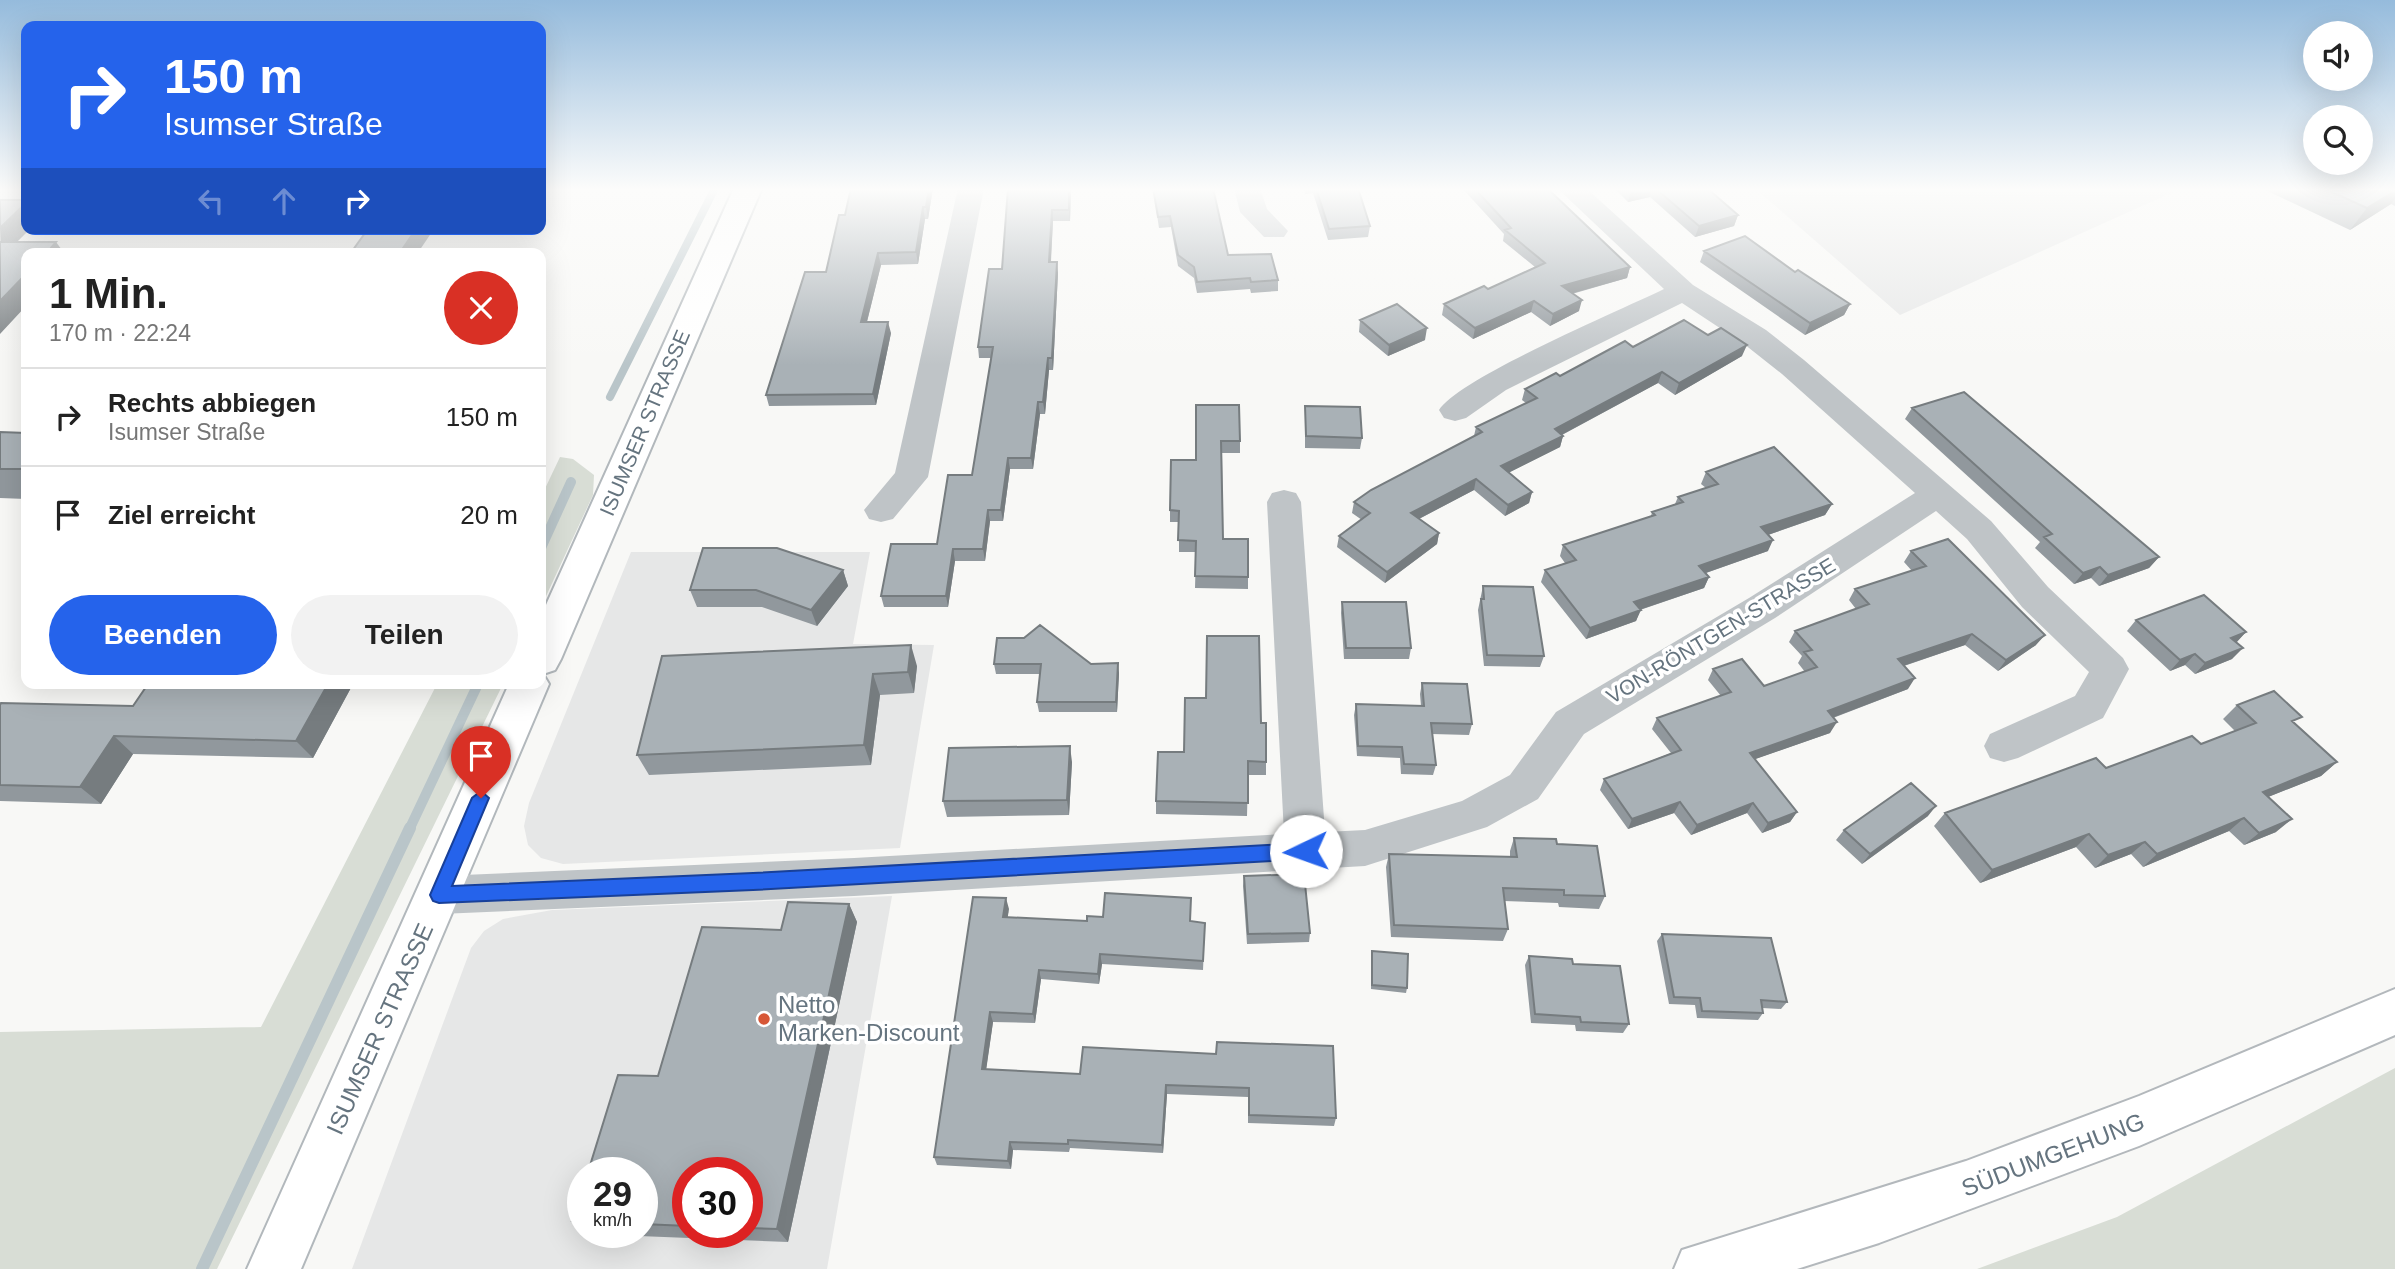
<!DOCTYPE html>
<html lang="de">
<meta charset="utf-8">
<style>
body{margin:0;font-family:Arial,sans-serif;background:#f2f2f2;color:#222;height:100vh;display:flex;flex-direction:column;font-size:26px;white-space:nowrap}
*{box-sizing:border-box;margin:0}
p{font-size:23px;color:#767676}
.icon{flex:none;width:38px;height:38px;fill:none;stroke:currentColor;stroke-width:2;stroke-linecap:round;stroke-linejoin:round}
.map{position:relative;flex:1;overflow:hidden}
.side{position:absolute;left:21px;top:248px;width:525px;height:441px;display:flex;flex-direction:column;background:#fff;border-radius:14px;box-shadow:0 7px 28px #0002}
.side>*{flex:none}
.banner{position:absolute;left:21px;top:21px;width:525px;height:214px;border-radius:14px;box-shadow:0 7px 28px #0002;background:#2563eb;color:#fff;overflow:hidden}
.controls{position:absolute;left:2303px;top:21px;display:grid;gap:14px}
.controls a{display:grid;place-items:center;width:70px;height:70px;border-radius:50%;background:#fff;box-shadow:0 7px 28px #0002;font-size:35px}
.speed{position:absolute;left:567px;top:1157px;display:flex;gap:14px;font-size:35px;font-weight:700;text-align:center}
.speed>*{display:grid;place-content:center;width:91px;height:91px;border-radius:50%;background:#fff;box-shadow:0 7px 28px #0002;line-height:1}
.speed small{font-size:18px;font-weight:400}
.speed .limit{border:10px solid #d22;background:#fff;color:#111}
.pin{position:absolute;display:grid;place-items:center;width:60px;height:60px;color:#fff;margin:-72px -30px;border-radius:50% 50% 50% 0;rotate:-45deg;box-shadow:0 0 7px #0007}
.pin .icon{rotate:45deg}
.me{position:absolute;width:77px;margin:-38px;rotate:267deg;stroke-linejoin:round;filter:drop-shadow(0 0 5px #0008)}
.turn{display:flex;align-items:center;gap:24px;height:147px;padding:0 28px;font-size:32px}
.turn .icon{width:91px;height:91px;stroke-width:2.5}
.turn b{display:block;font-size:49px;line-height:60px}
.lanes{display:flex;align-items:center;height:66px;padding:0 28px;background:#0003;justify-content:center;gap:35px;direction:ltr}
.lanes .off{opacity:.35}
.round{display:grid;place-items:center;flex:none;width:74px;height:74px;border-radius:37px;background:#f2f2f2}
.overview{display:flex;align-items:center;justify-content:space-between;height:119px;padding:0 28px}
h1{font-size:42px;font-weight:800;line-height:52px}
.primary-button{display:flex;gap:14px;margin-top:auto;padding:14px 28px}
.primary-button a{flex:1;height:80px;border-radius:42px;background:#2563eb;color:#fff;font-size:28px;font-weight:800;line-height:80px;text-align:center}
.primary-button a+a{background:#f2f2f2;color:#222}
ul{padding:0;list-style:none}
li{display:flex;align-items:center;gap:21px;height:98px;padding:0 28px;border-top:2px solid #e0e0e0}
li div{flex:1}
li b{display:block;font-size:26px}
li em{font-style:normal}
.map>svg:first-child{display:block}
.built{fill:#e6e7e7;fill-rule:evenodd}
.green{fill:#d8ddd5}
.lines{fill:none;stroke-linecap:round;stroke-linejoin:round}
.stream-far2{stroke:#b9c5c9;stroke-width:8}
.stream-far1{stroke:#b9c5c9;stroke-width:10}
.stream{stroke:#b9c5c9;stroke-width:12}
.secondary-casing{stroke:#b2b8bc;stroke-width:4}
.primary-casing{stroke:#b3b8bc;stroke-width:4}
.street{fill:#bfc4c7;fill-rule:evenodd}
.secondary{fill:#fff;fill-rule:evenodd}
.primary{fill:#fff;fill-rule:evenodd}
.wall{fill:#91989d;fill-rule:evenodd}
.shaded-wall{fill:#767c7f}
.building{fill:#a9b1b6;stroke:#767c7f;stroke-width:2}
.route{fill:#2563eb;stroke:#184099;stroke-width:2}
.poi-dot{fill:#d75737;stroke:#fff;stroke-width:2.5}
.labels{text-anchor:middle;stroke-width:7;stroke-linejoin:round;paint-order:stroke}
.street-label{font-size:21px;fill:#65747f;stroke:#fff}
.near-poi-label{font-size:24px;fill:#65747f;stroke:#fff;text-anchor:start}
.near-street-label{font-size:24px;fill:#65747f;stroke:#fff}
</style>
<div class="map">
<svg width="2395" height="1269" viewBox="0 0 2395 1269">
<rect width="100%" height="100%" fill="#f8f8f6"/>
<path class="built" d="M1755,188h427l-282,127z
M631,552h239l-17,92 81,1 -34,203 -337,16 -22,-6 -13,-13 -4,-19 5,-23z
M892,896l-65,373h-475l119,-321 13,-17 19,-12 49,-9zM583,1172h59v60h-59zM688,1172h59v60h-59z"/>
<path class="green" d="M560,457l13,2 21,16 -1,20 -52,112v-110z
M437,684h66l-286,585h-217v-237l261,-5z
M2395,1068v201h-418l140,-52z"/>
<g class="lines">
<path class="stream-far2" d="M610,397l105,-209"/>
<path class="stream-far1" d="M541,548l30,-66
M409,830l69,-146"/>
<path class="stream" d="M202,1269l208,-441"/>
<defs>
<path id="secondary" d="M734,188h28l-201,471 -6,11 -12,4 6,10 -248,585h-54l262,-585h32v-68z"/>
<path id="primary" d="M2395,989v46l-256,111 -260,97 -82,26h-123l8,-19 284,-89 173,-65z"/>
</defs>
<use href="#secondary" class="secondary-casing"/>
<use href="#primary" class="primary-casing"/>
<path class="street" d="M958,188h26l-56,289 -35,42 -12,3 -12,-3 -5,-9 31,-37z
M1234,188h26l7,21 21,22 -4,6h-20l-24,-25z
M1557,188h29l107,97 73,45 38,30 187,161 57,66 75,71 6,11 -26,49 -85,40 -14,4 -14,-4 -6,-12 6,-12 85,-38 14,-24 -67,-65 -55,-68 -31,-28 -161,107 -191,116 -46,65 -51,28 -122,39 -511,30 -414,18 -15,-5 -6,-14 6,-14 15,-5 414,-18 430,-24 -17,-332 5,-9 12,-3 12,3 5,9 24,330 40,-2 97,-29 48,-26 46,-63 193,-114 166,-105 -133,-119 -38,-30 -62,-41 -176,87 -40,28 -11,3 -11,-3 -5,-8c20,-32 182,-100 225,-121z"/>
<use href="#secondary" class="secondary"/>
<use href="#primary" class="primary"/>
</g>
<path class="wall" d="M851,188h82l-5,31h-3l-7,45 -37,1 -14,57 24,11 -15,72 -107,1 -3,-11 60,-123 19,-57z
M1008,188h63l-1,33h-17l-2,41 7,11 -5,97h-4l-4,44h-5l-7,55h-23l-7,52h-13l-5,40h-30l-7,46h-64l-3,-11 56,-52 35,-69 19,-117h-12l-1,-11 24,-78z
M1153,188h60l15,67 50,25v11l-27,2 -1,-4 -53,4 -3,-15 -16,-12 -7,-39 -12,1z
M1304,188h54l12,38 -2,11 -40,3 -15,-47 -8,1z
M1462,188h87v2l81,77 -3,11 -55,16 7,17 -29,15 -19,-14 -58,27 -31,-24 2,-11 44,-15 47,-22 -32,-26 1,-7z
M1614,188h93l31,27 -4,11 -39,11 -45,-40 -22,5z
M2261,188h134v18l-4,-2 -41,26z
M1704,251l91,21 55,32 -6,11 -39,20 -105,-73z
M1360,320l65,20 -37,16 -29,-24z
M1708,335l34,21 -67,39 -17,-12 -96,52 1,1 -3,11 -52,26 24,19 -3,11 -24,13 -31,-26 -55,29 20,14 -2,11 -52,39 -48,-36 2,-11 23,-16 -10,-7 2,-11 120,-66 2,-9 50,-24 -4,-3 3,-11 108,-42z
M1196,405l44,36v12h-18l1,86 25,38v12l-53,-1 1,-36h-17v-30h-9v-12l26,-50z
M1305,406l57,32 -2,11 -55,-1z
M1912,408l247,149 -10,11 -50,18 -8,-8 -17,6 -39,-36 5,-6 -135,-123z
M0,432l26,1v66l-26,-1z
M1706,472l126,32 -7,11 -57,20v16l-62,22 3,4 -5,11 -64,22 -4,11 -50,18 -45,-57 4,-12 20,-7 -5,-7 3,-11 88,-29 1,-4 23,-8 3,-7 28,-9 -5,-4z
M1911,551l125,94 -38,26 -33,-26 -61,21 4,23 -75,29 -3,15 -75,26 42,53 -7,10 -28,11 -15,-20 -56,22 -17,-22 -46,16 -28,-39 4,-11 67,-26 -19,-24 5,-11 64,-22 -13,-16 5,-11 51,17 41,-14 -7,-9 4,-7 -13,-14 6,-11 61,-22 -7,-9 6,-11 57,-18 -8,-9z
M843,570l5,16 -31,40 -55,-19h-65l-7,-17z
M1483,586l61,70 -4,11 -56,-1 -6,-56z
M1342,602l69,46 -2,11h-65l-3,-46z
M2136,620l110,12 -10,10 -4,17 -37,15 -10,-9 -15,6 -43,-40z
M662,656l255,10 -3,27 -34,2 -9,70 -222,10 -12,-20z
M994,664h97l28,9 -2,39h-78l-2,-10 3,-28h-44z
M1422,683l50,41 -3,11 -37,-1 4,31 -3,10 -32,-1 -1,-16 -43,-2 -3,-41 2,-11 65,2 -1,-12z
M148,684h205l-40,74 -180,-4 -32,50 -101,-3v-96l133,1z
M2237,705l58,18 42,39 -16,14 -53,21 8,35 -32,13 -15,-14 -86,36 -12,-13 -36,14 -19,-21 -96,36 -46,-57 11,-13 161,-45 95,-24 34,-13 -12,-12z
M1261,723l5,39v13h-18l-1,41 -91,-2v-13l28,-49z
M1072,762l-3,53 -122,2 -4,-16z
M1928,816l-66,48 -26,-24 8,-10z
M1514,838l43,6 48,52 -6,13 -40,-2 -1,-4 -54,-2 4,28 -5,12 -112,-4 -5,-70 3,-13 121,3v-6z
M1244,876l66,57 -1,9 -62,2 -4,-58z
M849,904l8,18 -69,320 -199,-8 -3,-2h56v-60l16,-96 123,-146zM688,1172h59v60h-59z
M1191,908l-1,13 15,2 -2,47 -101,-6 -3,20 -58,-5 -6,44 -42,-1 -7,47 94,5 136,-20 120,64 -2,8 -86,-3v-26l-81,-3 -4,59 -93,-5 -1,4 -56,-2 -2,19 -74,-4 -3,-8 75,-248 -2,9 80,3 16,-4z
M1662,934l125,68 -6,7 -19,-1 1,5 -5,7 -61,-2 -2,-13 -26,-1 -12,-63z
M1372,951l35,37 -1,5 -35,-4v-33z
M1529,956l44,8 56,60 -6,9 -47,-2 -1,-6 -44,-2 -6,-58z
M583,1188v41l-11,-8z"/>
<path class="shaded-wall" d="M929,188h4l-5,31 -2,-12z
M1069,188h2l-1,33 -1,-11z
M1646,188h6l-2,9 -22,5 3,-11z
M2395,191v8l-4,5 -41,26 17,-22z
M26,203v26h4l-29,29 -1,-30z
M923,207l2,12 -7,45 -2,-12z
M1052,210l1,11 -3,52 -1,-11z
M1738,215l-4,11 -39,11 4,-11z
M416,229h18l-17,25h-18z
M56,242l9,12h-19z
M878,253l3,12 -17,68 -3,-11z
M1057,262l1,11 -5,97 -1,-12z
M1630,267l-3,11 -68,19 3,-11z
M26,274v32l-26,28v-33z
M1582,300l-3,11 -29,15 3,-12z
M1534,301l-3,11 -58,27 2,-11z
M1850,304l-6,11 -39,20 5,-12z
M888,322l3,11 -15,72 -3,-11z
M1427,328l-2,12 -37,16 1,-11z
M1747,345l-5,11 -67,39 4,-12z
M1048,358l1,12 -4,44 -2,-12z
M1662,372l-4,11 -106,57 3,-11z
M1038,402l2,12 -7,55 -2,-11z
M1563,436l-3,11 -62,31 3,-12z
M1008,458l2,11 -7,52 -2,-11z
M1476,479l-2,11 -65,34 2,-11z
M1532,492l-3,11 -24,13 3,-11z
M1832,504l-7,11 -69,24 5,-12z
M988,510l2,11 -5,40 -2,-12z
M1439,533l-2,11 -52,39 2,-11z
M1773,540l-5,11 -74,26 5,-11z
M953,549l2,12 -7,46 -2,-11z
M2159,557l-10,11 -50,18 9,-11z
M2100,567l-9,11 -17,6 9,-11z
M843,570l5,16 -31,40 -6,-16z
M1709,577l-5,11 -74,25 4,-11z
M1641,610l-5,11 -50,18 4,-11z
M2246,632l-10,11 -5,-5z
M1972,634l-7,11 -74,25 7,-11z
M2045,635l-9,10 -38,26 8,-11z
M911,645l6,21 -3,27 -6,-21z
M2243,648l-11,11 -37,15 10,-11z
M2195,654l-10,11 -15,6 10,-11z
M1118,663l1,10 -2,39 -1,-10z
M873,674l7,21 -9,70 -7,-20z
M1915,678l-7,11 -87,33 7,-11z
M328,684h25l-40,74 -17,-17z
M1837,722l-7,11 -86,30 6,-10z
M114,736l19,18 -32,50 -21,-17z
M1070,746l2,16 -3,53 -2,-15z
M2337,762l-16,14 -73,29 15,-13z
M1680,802l-6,11 -46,16 4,-10z
M1753,803l-6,10 -56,22 6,-10z
M1936,806l-8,10 -66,48 8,-10z
M1797,812l-7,10 -28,11 6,-10z
M2244,818l-15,13 -86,36 14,-13z
M2292,819l-16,13 -32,13 15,-12z
M2089,834l-13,13 -96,36 12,-13z
M2145,842l-14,12 -36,14 13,-13z
M1006,898l3,11 -3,19 -3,-11z
M849,904l8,18 -69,320 -11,-13z
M1100,954l2,10 -3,20 -1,-10z
M1039,970l2,9 -6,44 -2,-9z
M990,1012l3,10 -8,56 -3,-9z
M1166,1085l1,9 -4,59 -1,-8z
M1010,1142l3,8 -2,19 -3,-8z"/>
<path class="building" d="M851,188h78l-3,19h-3l-7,45 -38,1 -17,69h27l-15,72 -107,1 39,-123h21l13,-57h6z
M1008,188h61v22h-17l-3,52h8l-5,96h-4l-5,44h-5l-7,56h-23l-7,52h-13l-5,39h-30l-7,47h-65l10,-52h46l11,-69h24l21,-128h-15l11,-78h13z
M1153,188h60l15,67 43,-1 7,26 -27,2 -1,-4 -53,4 -3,-15 -16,-12 -8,-39 -12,1z
M1316,188h42l12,38 -41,3z
M1474,188h75v2l81,77 -68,19 20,14 -29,14 -19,-13 -59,27 -31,-24 40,-18 4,3 57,-26 -40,-33 6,-2z
M1628,188h18l-15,3z
M1655,188h52l31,27 -39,11z
M2323,188h72v3l-28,17z
M0,200h26v3l-26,25z
M368,229h48l-17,25h-49z
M1745,236l50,36 3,-2 52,34 -40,19 -106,-72z
M0,242h56l-10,12h-20v20l-26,27z
M1397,304l30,24 -38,17 -29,-25z
M1684,320l24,15 13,-7 26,17 -68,38 -17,-11 -107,57 8,7 -62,30 31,26 -24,13 -32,-26 -65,34 28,20 -52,39 -48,-36 31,-23 -16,-11 17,-12 111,-58 -6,-5 61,-29 -12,-9 31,-16 4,3 65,-35 8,6z
M1964,392l195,165 -51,18 -8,-8 -17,6 -39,-36 8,-3 -140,-126z
M1196,405h43l1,36h-19l2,98h25v38l-53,-1 1,-35 -18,-1 1,-29 -9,-1 1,-50h25z
M1305,406l55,1 2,31 -56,-2z
M0,432l26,1v36h-26z
M1774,447l58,57 -71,23 12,13 -74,26 10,11 -75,25 7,8 -51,18 -45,-58 31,-10 -13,-15 92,-30 -3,-3 31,-10 -5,-5 40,-13 -12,-12z
M1948,539l97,96 -39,25 -34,-26 -74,25 17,19 -87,33 9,11 -87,31 47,59 -29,11 -15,-20 -56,22 -17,-23 -48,17 -28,-40 77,-29 -24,-32 74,-26 -18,-23 29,-10 22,27 53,-19 -13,-15 8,-2 -17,-19 74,-27 -14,-15 71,-23 -15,-15z
M703,548h74l66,22 -32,40 -55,-20h-66z
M1483,586l50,1 11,69 -57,-1 -6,-56h3z
M2204,595l42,37 -15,6 12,10 -38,15 -10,-9 -15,6 -44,-40z
M1342,602h64l5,46h-65z
M1040,625l51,39 27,-1 -2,39h-79l4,-38h-47l3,-26h27z
M1207,636h52l2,87h5v39l-18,-1v42l-92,-2 2,-49h26l1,-54h21z
M911,645l-3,27 -35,2 -9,71 -227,10 25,-99z
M1422,683l45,1 5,40 -41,-1 5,42 -32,-1 -2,-17 -44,-1 -2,-42 68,2z
M148,684h180l-32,57 -182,-5 -34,51 -80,-2v-80l1,-2 132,3z
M2274,691l28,26 -10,4 45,41 -74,30 29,27 -33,14 -15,-15 -87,36 -12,-12 -37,13 -19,-21 -97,36 -47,-57 151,-55 10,10 86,-32 9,8 55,-21 -19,-18z
M1070,746l-3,54 -124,1 6,-53z
M1911,783l25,23 -66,48 -26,-24z
M1514,838l42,1 1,5 40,2 8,50 -41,-1v-5l-61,-2 5,41 -114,-4 -5,-71 128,3z
M1304,874l6,59 -62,1 -4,-58z
M1105,893l86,5 -1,23 15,2 -2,38 -103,-7 -2,20 -59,-4 -6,44 -43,-2 -8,57 98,5 3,-27 133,7 1,-12 116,4 3,72 -87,-3v-27l-83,-3 -4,60 -94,-5v4l-58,-2 -2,19 -74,-4 39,-260 33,1 -3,19 84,4v-5l16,1z
M788,902l61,2 -72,325 -30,-1v-56h-59v54l-46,-2v-52h-54l30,-97 40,1 44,-149 79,3z
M1662,934l109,4 16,64 -26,-2 2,13 -30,-1 -31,-1 -2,-13 -26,-1z
M1372,951l36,3 -1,34 -35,-3z
M1529,956l43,3 1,5 47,2 9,58 -48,-2 -1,-5 -45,-3z
M583,1188v34l-11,-1z"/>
<linearGradient id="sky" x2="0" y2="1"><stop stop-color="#95bbdc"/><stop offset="0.52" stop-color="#fcfcfb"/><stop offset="1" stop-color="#fcfcfb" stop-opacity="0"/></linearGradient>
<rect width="2395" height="365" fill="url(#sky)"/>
<path class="route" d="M481,791l8,7 -37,88 301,-13 553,-30 6,3 3,5 -3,6 -6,2 -553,31 -314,13 -6,-2 -3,-6 42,-97z"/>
<circle class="poi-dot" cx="764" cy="1019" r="7"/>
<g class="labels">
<g class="street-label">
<text transform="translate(645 423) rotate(-67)" y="7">ISUMSER STRASSE</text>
<text transform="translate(1721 631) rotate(-31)" y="7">VON-RÖNTGEN-STRASSE</text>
</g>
<g class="near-poi-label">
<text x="778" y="1013">Netto<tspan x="778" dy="28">Marken-Discount</tspan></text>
</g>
<g class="near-street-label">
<text transform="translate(380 1029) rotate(-66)" y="8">ISUMSER STRASSE</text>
<text transform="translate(2053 1155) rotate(-21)" y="8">SÜDUMGEHUNG</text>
</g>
</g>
</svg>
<div class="controls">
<a><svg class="icon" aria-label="sound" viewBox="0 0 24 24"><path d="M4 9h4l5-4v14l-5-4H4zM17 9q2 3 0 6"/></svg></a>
<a><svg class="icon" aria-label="search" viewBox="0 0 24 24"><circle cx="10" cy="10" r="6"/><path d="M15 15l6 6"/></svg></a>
</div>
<div class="speed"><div>29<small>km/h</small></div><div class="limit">30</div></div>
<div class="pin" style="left:481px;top:798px;background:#d93025"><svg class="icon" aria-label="arrive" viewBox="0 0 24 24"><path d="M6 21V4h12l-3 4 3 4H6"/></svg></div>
<svg class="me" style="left:1306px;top:851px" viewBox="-20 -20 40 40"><circle r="19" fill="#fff"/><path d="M0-13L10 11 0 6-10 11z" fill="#2563eb"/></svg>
<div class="banner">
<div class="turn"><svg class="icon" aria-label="right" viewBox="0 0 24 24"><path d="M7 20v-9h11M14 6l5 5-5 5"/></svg><div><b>150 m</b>Isumser Straße</div></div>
<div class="lanes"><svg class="icon off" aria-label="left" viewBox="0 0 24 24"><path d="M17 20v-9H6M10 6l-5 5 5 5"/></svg><svg class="icon off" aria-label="ahead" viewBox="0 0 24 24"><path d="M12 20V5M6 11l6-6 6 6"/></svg><svg class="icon" aria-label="right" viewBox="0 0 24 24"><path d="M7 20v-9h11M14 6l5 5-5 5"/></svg></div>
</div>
<section class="side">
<div class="overview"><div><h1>1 Min.</h1><p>170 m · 22:24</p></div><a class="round" style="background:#d93025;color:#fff"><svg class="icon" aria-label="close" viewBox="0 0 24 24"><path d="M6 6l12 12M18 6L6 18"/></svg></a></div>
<ul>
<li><svg class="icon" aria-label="right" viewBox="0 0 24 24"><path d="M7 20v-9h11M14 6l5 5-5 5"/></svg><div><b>Rechts abbiegen</b><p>Isumser Straße</p></div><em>150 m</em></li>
<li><svg class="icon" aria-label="arrive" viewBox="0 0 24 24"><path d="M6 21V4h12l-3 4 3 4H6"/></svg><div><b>Ziel erreicht</b></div><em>20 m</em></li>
</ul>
<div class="primary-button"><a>Beenden</a><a>Teilen</a></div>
</section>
</div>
